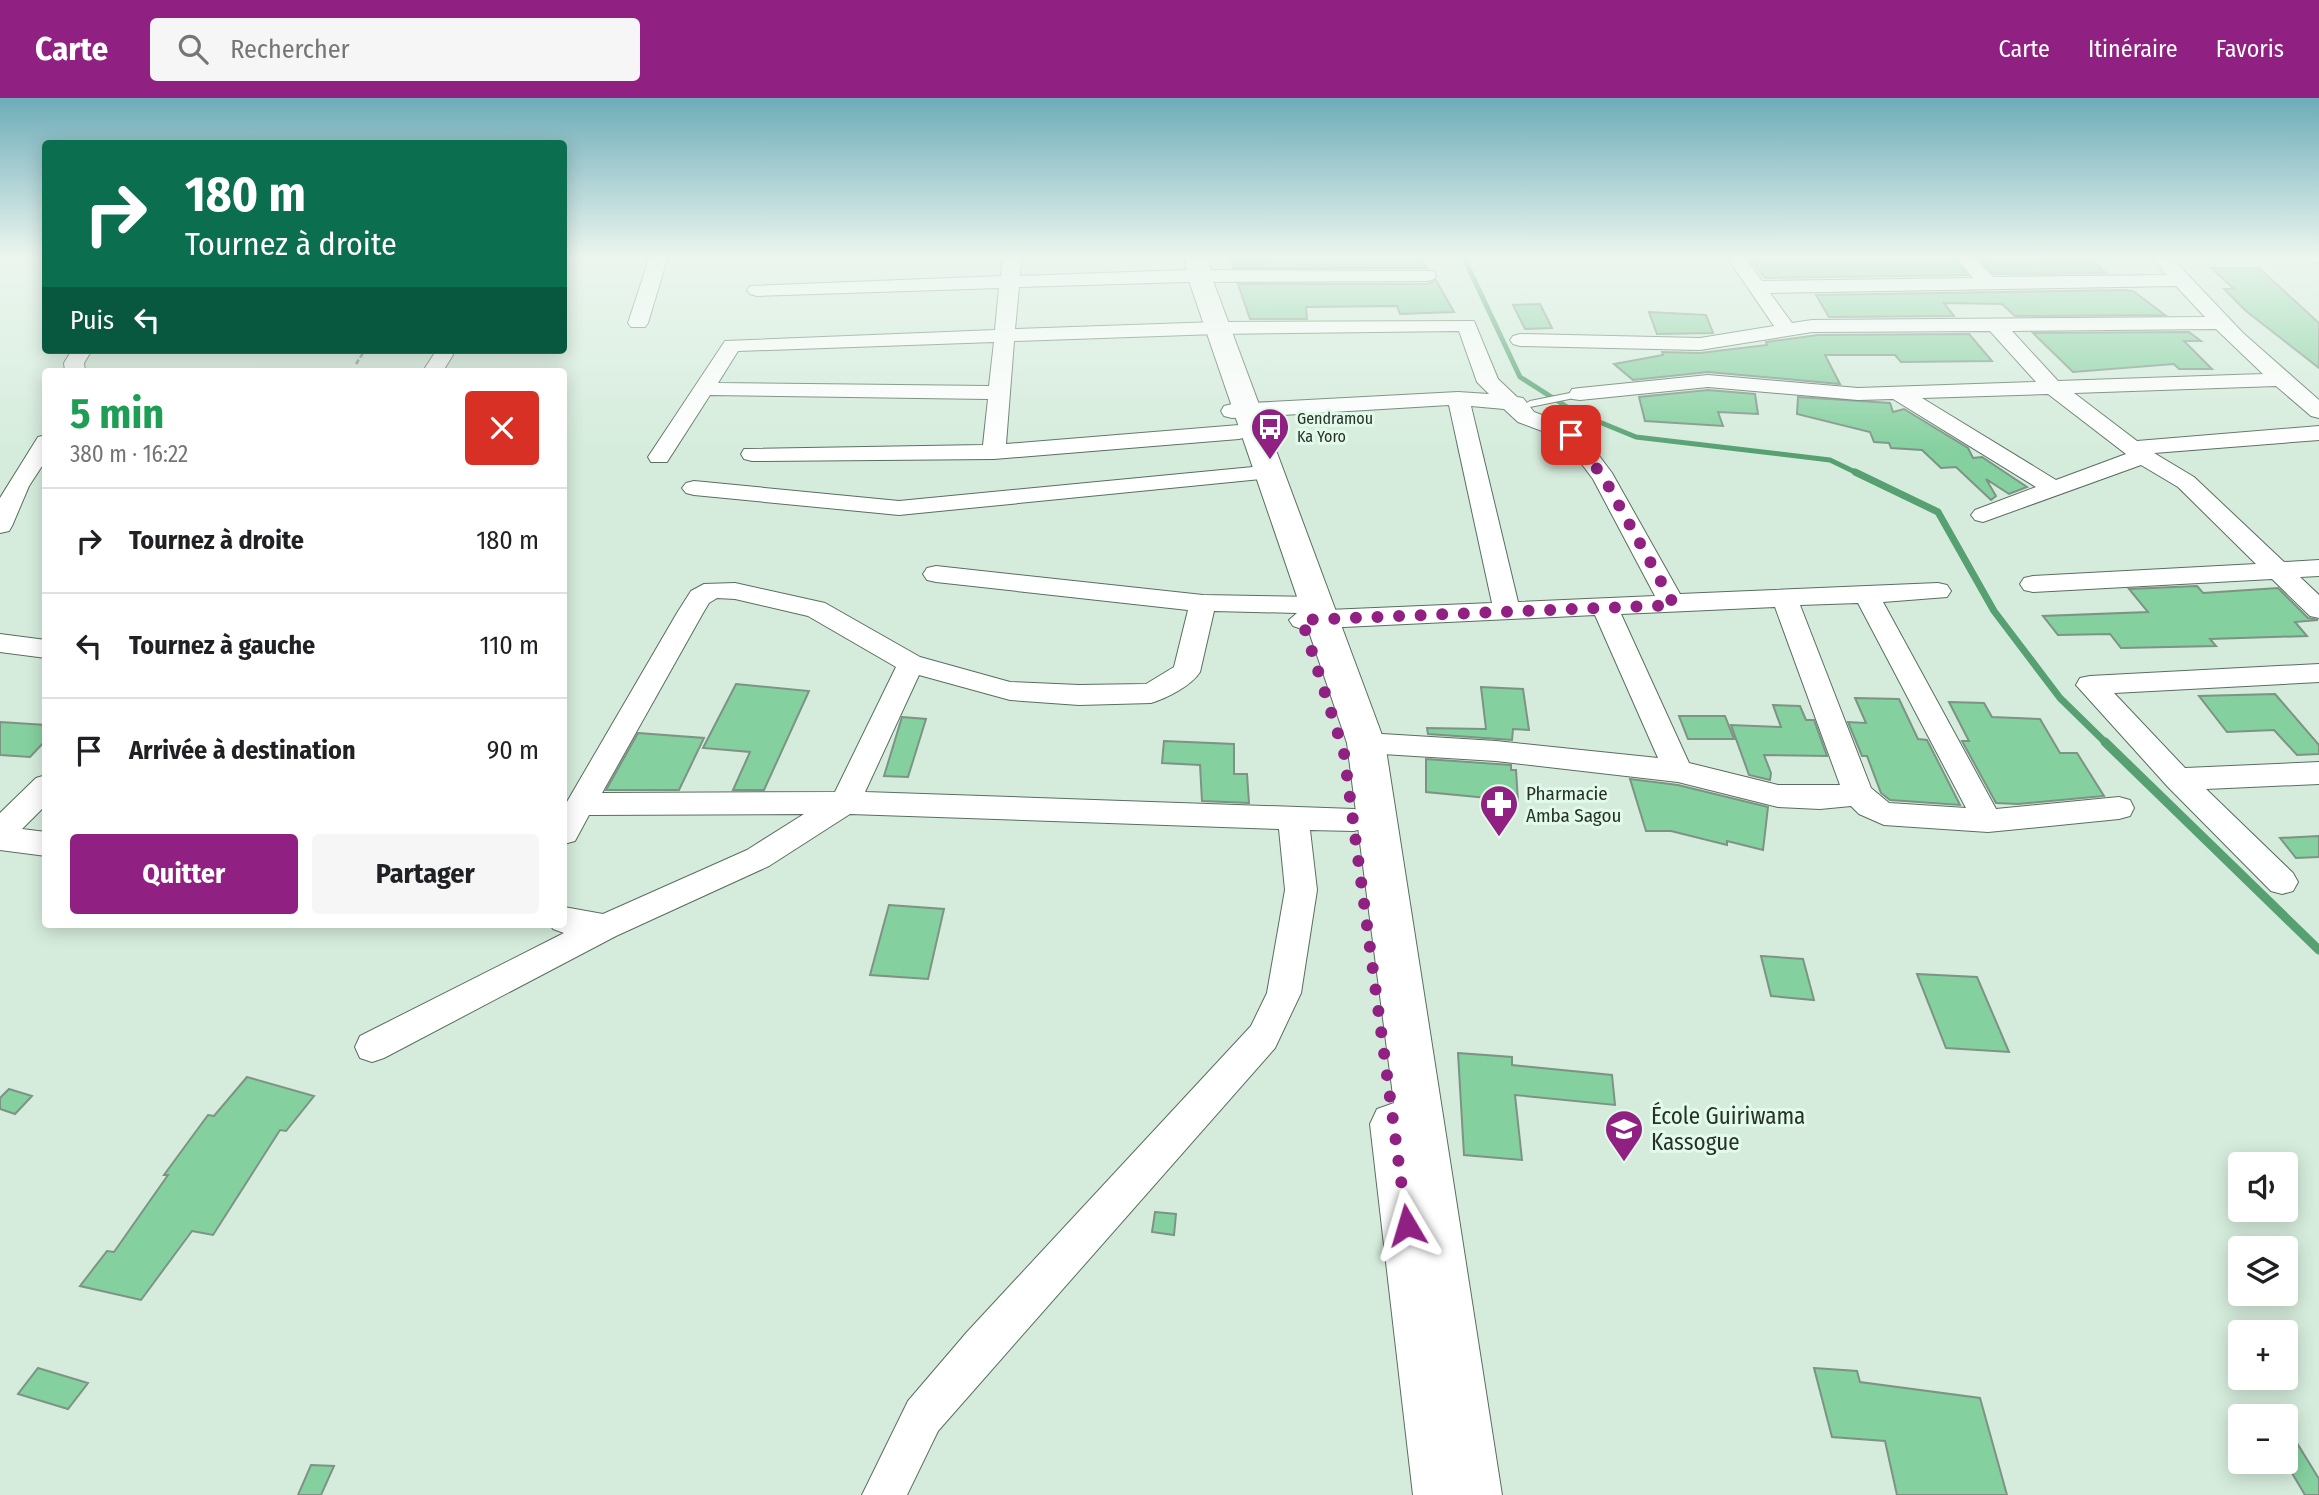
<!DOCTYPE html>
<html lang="fr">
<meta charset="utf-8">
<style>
body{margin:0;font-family:"Fira Sans Condensed",sans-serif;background:#f6f6f6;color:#202124;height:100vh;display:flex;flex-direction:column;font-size:26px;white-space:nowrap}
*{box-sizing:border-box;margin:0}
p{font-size:23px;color:#757577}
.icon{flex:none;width:38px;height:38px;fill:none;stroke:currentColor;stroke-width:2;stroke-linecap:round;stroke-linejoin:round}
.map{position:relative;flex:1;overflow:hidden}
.side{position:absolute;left:42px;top:270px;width:525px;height:560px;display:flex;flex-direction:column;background:#fff;border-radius:7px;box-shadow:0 4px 18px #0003}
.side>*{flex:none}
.hud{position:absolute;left:42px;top:42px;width:525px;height:214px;border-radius:7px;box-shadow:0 4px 18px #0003;background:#0b6e4f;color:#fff;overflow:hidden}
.tools{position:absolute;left:2228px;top:1054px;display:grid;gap:14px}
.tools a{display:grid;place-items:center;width:70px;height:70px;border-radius:7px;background:#fff;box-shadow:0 4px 18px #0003;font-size:35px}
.pin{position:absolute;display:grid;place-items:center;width:60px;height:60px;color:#fff;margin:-30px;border-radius:14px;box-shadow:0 4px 10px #0006}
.me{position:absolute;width:77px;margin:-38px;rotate:353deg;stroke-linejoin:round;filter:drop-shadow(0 0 5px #0008)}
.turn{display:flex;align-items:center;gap:24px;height:147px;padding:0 28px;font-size:32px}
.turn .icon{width:91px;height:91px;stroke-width:2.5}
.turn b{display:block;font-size:49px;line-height:60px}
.then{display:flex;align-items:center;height:66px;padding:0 28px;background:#0003;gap:14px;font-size:26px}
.round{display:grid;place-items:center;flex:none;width:74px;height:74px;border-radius:7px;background:#f6f6f6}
.summary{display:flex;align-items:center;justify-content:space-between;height:119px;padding:0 28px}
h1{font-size:42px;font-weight:700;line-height:52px;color:#1e9e55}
.primary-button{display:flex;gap:14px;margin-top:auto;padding:14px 28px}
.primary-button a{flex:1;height:80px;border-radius:7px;background:#902081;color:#fff;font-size:28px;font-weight:700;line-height:80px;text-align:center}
.primary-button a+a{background:#f6f6f6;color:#202124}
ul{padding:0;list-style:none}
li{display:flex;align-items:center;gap:21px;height:105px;padding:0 28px;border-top:2px solid #e0e0e0}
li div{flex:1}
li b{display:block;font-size:26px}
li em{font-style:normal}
header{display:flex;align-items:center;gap:42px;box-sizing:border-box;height:98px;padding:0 35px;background:#902081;color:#fff}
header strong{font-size:33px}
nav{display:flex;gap:38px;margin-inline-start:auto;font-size:24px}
.search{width:490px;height:63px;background:#f6f6f6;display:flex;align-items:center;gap:18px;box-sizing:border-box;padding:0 24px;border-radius:7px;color:#757577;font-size:26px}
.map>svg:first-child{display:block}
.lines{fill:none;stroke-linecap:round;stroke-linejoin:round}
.stream-far2{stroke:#56a071;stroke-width:5}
.stream-far1{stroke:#56a071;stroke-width:7}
.stream{stroke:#56a071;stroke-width:9}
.building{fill:#85d09f;stroke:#7d9384;stroke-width:2}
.lane-casing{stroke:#596e60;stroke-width:2}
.street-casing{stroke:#596e60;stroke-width:2}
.secondary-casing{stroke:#596e60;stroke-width:2}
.path{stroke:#7e8d82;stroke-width:2.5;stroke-dasharray:5 2.5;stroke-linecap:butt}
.lane{fill:#fff;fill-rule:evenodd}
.street{fill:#fff;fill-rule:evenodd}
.secondary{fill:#fff;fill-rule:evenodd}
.route{stroke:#902081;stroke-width:12;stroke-dasharray:0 21.6}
.labels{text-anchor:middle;stroke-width:6;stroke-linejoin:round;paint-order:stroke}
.far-poi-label{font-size:16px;fill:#28302a;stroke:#e2fae9;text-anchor:start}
.poi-label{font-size:19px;fill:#28302a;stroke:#e2fae9;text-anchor:start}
.near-poi-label{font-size:23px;fill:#28302a;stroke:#e2fae9;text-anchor:start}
</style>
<header>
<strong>Carte</strong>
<div class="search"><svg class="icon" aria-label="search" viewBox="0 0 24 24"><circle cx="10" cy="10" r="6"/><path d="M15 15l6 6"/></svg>Rechercher</div>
<nav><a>Carte</a><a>Itinéraire</a><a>Favoris</a></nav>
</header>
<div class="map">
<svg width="2319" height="1397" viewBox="0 0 2319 1397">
<rect width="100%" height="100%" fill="#d5ecdc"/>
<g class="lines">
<path class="stream-far2" d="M1463,158l57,121 55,35 61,25 194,23 29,14"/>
<path class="stream-far1" d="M1855,374l83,40 56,99 66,87 47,46"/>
<path class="stream" d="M2105,644l214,208"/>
</g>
<path class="building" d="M1229,158h188l10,12h-194z
M1747,158h204l16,19 -202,3z
M1977,158h112l17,17 -112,1z
M2211,170h48l60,55v45l-73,-57 -22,-22h10z
M1436,182l18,32 -54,2 -3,-8 -91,1 1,12h-57l-12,-35h189z
M2123,192l10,1 32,24 -150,1 -13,-12 -58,-1 10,13 -125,1 -13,-22z
M1540,206l12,24 -27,1 -12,-24z
M1649,214l57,3 7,18 -56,1z
M2189,234l12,9h-17l28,28h-33l-5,-5 -101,8 -40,-39z
M1969,236l23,27 -91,1 -6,-7h-70l15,29 -132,-12 -75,8 -19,-16 49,-9 -1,-3 38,1 67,-8 -1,-3 52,-7z
M1708,292l47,4 3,20 -40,-2 5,14 -78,-5 -6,-24z
M1798,299l92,6 3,9 11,-3 64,39 5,10 9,-1 45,30 -18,7 -23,-15 10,17 -5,4 -35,-33 -15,1 -19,-18 -31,-2 -2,-5 -15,-1 -4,-10 -73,-18z
M2197,488l6,7 75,-5 30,30 10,2 -23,2 12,14 -97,3 6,7 -95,2 -11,-14 -52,1 -15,-19 105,-4 -19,-23z
M736,586l73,7 -45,99h-31l17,-38 -47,-4z
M1481,589l42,2 6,41 -16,-1 -1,11 -84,-6 -1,-6 59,1z
M2275,596l44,51v9l-22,1 -23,-25 -47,2 -28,-36z
M1855,600l44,1 19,40 9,1 33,65 -70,-5 -9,-7 -14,-37h-5l-14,-34 18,1z
M1949,604l35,1 8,14 48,2 20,34h17l27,43 -86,8 -22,-1 -34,-62h7z
M1773,607l27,1 6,14h8l13,36 -63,-1 7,18 -1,7 -21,-5 -18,-50 50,2z
M1679,618h46l9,23h-46z
M902,619l24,2 -18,58 -24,-1z
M0,624l46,3v15l-16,17 -30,-2z
M638,635l66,5 -25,52h-73z
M1164,643l70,3v30h13l2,29 -47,-2 -2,-36 -38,-2z
M1426,661l85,6v5h5l2,31 -92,-9z
M1630,681l48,6 90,22 -5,43 -36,-9v4l-56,-14h-25z
M2319,738v21l-23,1 -16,-20z
M889,807l55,4 -16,70 -58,-4z
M1761,858l42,3 11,41 -43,-4z
M1917,876l60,3 32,75 -63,-4z
M1458,955l54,4v8l100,10 3,30 -100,-10 7,65 -58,-5z
M247,979l67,19 -28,35 -6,-1 -67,105 -21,-4 -51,69 -61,-14 27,-35 7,1 54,-77h-4l44,-60 6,1z
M9,991l23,7 -17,18 -15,-5v-11z
M1155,1114l21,2 -2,21 -22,-3z
M38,1270l50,15 -20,26 -50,-15z
M1814,1270l43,3 3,11 120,16 27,97h-110l-12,-54 -53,-4z
M2286,1327l33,54v16h-14l-19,-32z
M311,1367l23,1 -13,29h-23z"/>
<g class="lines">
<defs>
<path id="lane" d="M1580,293l4,1v4l-54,11 -5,-3 5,-3z"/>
<path id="street" d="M650,158h18l-20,67 -3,4h-14l-3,-4z
M1003,158h18l-1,20 165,-6 249,1 2,4 -2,4 -7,2 -242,1 -166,5 -4,42 202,-7 257,-1 24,58 19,18 6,1 11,14 45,17 33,44 68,121 258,-11 9,2 4,6 -4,6 -64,5 113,207 123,-12 11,3 4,8 -4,8 -11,3 -131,13 -104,-7 -25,-11 -8,-8 -31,3 -42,-2 -100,-25 -182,-21 -130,-8 -10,-3 -4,-7 4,-7 10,-3 130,8 162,17 -63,-143 -293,14 -9,-3 -4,-6 8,-7 -83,-2 -14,61c-9,14 -33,26 -49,31l-72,2 -69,-5 -91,-25 -54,117 489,17 11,3 4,8 -4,8 -11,3 -44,-1 7,60 -16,103 -26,55 -337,383 -31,64h-45l46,-94 59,-69 284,-306 16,-33 18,-103 -6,-61 -429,-15 -81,52 -153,70 -232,122 -12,4 -12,-4 -5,-11 5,-11 204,-103 -11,-4 -3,-5h14v-17l39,7 144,-64 57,-36 -215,1 -14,26 -11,3v-37l113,-194 14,-22 13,-7 31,-1 90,20 95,54 90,25 69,3 67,-1 28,-17 14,-57 -252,-28 -9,-2 -4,-6 4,-6 9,-2 267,29 116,2 9,2 4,6 -4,5 164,-7 -43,-198 -217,13 -8,-2 -3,-5 3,-5 8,-2 226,-12 31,2 -12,-12 -18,-51 -242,3 -203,7 -8,103 233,-19 8,2 3,5 -3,5 -8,2 -245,20 -242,2 -8,-2 -3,-5 3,-5 239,-4 5,-46 -278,-4 -43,67h-16l-3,-5 77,-116 270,-11 4,-42 -242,8 -7,-2 -3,-4 3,-4 251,-10zM994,244l-5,44 -271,-3 20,-32zM1471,308l33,3 14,13 45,17 30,40 62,117 -137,6zM717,500l18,1 73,17 88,51 -61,125 -233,1 101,-180 6,-10zM1858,505l108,205 -77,-5 -18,-15 -71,-183zM1775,509l65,178h-62l-89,-22 -68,-149z
M1726,158h18l18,25 211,-3 -19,-22h19l20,21 173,-2 -15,-19h19l73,77 76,67v18l-8,-2 -35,-30 -202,7 63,48 182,-15v14l-165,13 40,24 90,85 35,-2v16l-19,1 19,18v23l-9,-2 -38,-37 -239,13 -9,-2 -4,-6 4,-6 9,-2 223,-12 -78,-77 -37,-22 -158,57 -8,-2 -4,-5 4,-5 61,-23 -143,-88 -35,1 -150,-13 -128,13 -8,-1 -3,-5 3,-5 8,-1 128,-13 150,13 178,-6 -46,-51 -178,1 -112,18 -180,-4 -7,-2 -3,-4 3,-4 7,-2 180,4 74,-12zM2176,188l29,31 -393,3 -20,3 -22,-30zM2216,231l47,45 -205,7 -46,-50zM2048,296l78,60 -70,26 -134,-82z
M2308,158h11v7l-9,-3z
M72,252h20l-8,13 1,8h-20l-1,-8z
M436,253h14l3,4 -10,16h-20z
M46,337v25l-17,26 -17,40 -3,5 -9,2v-35l38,-61z
M1253,369l8,2 4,5 -4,5 -362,36 -205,-20 -8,-2 -4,-5 4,-5 8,-2 205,20z
M0,536l46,6v18l-46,-6z
M2319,566v18l-205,11 71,75 134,-6v22l-113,5 87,84 5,9 -5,9 -11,3 -11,-3 -103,-104 -92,-102 4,-7 10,-2z
M46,677v30l-24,24 24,3v24l-46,-6v-37l36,-35z"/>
<path id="secondary" d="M1184,158h24l5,25 172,462 117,752h-89l-43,-371 7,-15 17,-6 -47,-360 -158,-462z"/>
</defs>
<use href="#lane" class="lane-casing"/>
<use href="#street" class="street-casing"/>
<use href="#secondary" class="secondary-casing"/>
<path class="path" d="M356,266l9,-14"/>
<use href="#lane" class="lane"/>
<use href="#street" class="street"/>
<use href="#secondary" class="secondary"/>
</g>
<linearGradient id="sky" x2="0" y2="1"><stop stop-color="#6dacb8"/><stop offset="0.45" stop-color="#ecf6ef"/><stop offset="1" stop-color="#ecf6ef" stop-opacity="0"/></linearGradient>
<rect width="2319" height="353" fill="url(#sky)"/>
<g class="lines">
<path class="route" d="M1407,1127l-63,-472 -42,-133 372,-15 -70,-127 -33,-43"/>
</g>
<defs>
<symbol id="bus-pin" viewBox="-11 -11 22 30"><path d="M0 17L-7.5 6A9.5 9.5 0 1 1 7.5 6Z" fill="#902081" stroke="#e2fae9"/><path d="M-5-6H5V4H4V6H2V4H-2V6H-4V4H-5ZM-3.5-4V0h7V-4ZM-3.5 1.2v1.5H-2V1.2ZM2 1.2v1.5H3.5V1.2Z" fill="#fff"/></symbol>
<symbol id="pharmacy-pin" viewBox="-11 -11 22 30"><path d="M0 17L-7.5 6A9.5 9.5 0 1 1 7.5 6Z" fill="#902081" stroke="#e2fae9"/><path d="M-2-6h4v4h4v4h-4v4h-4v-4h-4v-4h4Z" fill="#fff"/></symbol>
<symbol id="school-pin" viewBox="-11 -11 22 30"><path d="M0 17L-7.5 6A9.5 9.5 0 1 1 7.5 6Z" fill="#902081" stroke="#e2fae9"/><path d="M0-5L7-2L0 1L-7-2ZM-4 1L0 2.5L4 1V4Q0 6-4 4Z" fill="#fff"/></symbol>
</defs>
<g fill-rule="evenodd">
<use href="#bus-pin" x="1248" y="307" width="44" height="60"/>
<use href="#pharmacy-pin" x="1477" y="684" width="44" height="60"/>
<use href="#school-pin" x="1602" y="1009" width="44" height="60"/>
</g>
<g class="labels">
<g class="far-poi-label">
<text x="1297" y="326">Gendramou<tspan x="1297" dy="18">Ka Yoro</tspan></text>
</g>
<g class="poi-label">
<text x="1526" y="702">Pharmacie<tspan x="1526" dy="22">Amba Sagou</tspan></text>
</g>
<g class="near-poi-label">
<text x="1651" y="1026">École Guiriwama<tspan x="1651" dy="26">Kassogue</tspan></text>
</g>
</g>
</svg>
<div class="tools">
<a><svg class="icon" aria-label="sound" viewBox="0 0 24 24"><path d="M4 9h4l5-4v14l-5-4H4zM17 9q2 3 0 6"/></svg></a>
<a><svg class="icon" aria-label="layers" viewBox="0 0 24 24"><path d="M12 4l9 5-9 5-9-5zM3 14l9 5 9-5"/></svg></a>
<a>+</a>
<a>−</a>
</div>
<div class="pin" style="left:1571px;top:337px;background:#d93025"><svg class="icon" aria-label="arrive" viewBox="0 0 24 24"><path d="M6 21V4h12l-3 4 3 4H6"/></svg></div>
<svg class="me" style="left:1407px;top:1127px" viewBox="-20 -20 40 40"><path d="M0-17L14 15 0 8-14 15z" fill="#902081" stroke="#fff" stroke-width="4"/></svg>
<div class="hud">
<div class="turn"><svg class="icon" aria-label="right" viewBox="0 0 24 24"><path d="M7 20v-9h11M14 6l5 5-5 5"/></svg><div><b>180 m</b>Tournez à droite</div></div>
<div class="then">Puis<svg class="icon" aria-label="left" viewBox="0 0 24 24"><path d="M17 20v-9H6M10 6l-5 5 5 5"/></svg></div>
</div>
<section class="side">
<div class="summary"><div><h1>5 min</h1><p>380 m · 16:22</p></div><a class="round" style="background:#d93025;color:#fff"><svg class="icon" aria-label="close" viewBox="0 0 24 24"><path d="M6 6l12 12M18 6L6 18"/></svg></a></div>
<ul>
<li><svg class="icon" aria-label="right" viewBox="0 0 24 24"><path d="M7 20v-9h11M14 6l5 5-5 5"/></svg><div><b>Tournez à droite</b></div><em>180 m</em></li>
<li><svg class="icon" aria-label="left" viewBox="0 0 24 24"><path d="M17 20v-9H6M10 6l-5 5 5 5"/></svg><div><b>Tournez à gauche</b></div><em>110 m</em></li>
<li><svg class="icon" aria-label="arrive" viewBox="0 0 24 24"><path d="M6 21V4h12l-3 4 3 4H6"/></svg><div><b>Arrivée à destination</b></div><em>90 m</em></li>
</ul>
<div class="primary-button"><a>Quitter</a><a>Partager</a></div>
</section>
</div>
